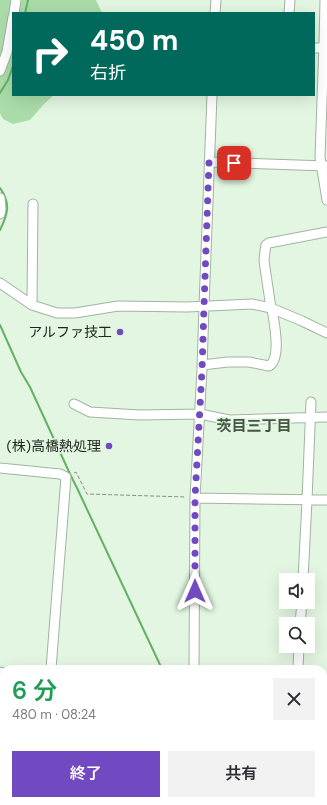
<!DOCTYPE html>
<html lang="ja">
<meta charset="utf-8">
<style>
body{margin:0;font-family:"DM Sans","Noto Sans JP",sans-serif;background:#f2f2f3;color:#2b2b33;height:100vh;display:flex;flex-direction:column;font-size:15px;white-space:nowrap}
*{box-sizing:border-box;margin:0}
p{font-size:13px;color:#7c7c81}
.icon{flex:none;width:22px;height:22px;fill:none;stroke:currentColor;stroke-width:2;stroke-linecap:round;stroke-linejoin:round}
.map{position:relative;flex:1;overflow:hidden}
.sheet{position:absolute;left:0px;top:665px;width:327px;height:140px;display:flex;flex-direction:column;background:#fff;border-radius:12px 12px 0 0;box-shadow:0 4px 16px #0002}
.sheet>*{flex:none}
.guide{position:absolute;left:12px;top:12px;width:303px;height:84px;border-radius:0px;box-shadow:0 4px 16px #0002;background:#00695c;color:#fff;overflow:hidden}
.controls{position:absolute;left:279px;top:573px;display:grid;gap:8px}
.controls a{display:grid;place-items:center;width:36px;height:36px;border-radius:0px;background:#fff;box-shadow:0 4px 16px #0002;font-size:20px}
.pin{position:absolute;display:grid;place-items:center;width:34px;height:34px;color:#fff;margin:-17px;border-radius:8px;box-shadow:0 2px 6px #0006}
.me{position:absolute;width:44px;margin:-22px;rotate:0deg;stroke-linejoin:round;filter:drop-shadow(0 0 3px #0008)}
.turn{display:flex;align-items:center;gap:14px;height:84px;padding:0 12px;font-size:18px}
.turn .icon{width:52px;height:52px;stroke-width:2.5}
.turn b{display:block;font-size:28px;line-height:34px}
.round{display:grid;place-items:center;flex:none;width:42px;height:42px;border-radius:0px;background:#f2f2f3}
.overview{display:flex;align-items:center;justify-content:space-between;height:68px;padding:0 12px}
h1{font-size:24px;font-weight:600;line-height:30px;color:#1e9e55}
.button{display:flex;gap:8px;margin-top:auto;padding:8px 12px}
.button a{flex:1;height:46px;border-radius:0px;background:#7149c1;color:#fff;font-size:16px;font-weight:600;line-height:46px;text-align:center}
.button a+a{background:#f2f2f3;color:#2b2b33}
.map>svg:first-child{display:block}
.green{fill:#aadca9}
.lines{fill:none;stroke-linecap:round;stroke-linejoin:round}
.stream{stroke:#65af66;stroke-width:2}
.minor-casing{stroke:#a1b4a0;stroke-width:11}
.path{stroke:#839182;stroke-width:1;stroke-dasharray:4 2;stroke-linecap:butt}
.minor{stroke:#fff;stroke-width:9}
.route{stroke:#7149c1;stroke-width:7;stroke-dasharray:0 12.6}
.poi-dot{fill:#7149c1;stroke:#e2f6e1;stroke-width:1.5}
.labels{text-anchor:middle;stroke-width:3.5;stroke-linejoin:round;paint-order:stroke}
.poi-label{font-size:14px;fill:#1e251e;stroke:#e2f6e1;text-anchor:end}
.neighbourhood-label{font-size:15px;font-weight:bold;fill:#454;stroke:#e2f6e1}
</style>
<div class="map">
<svg width="327" height="805" viewBox="0 0 327 805">
<rect width="100%" height="100%" fill="#e2f6e1"/>
<path class="green" d="M0,0h96l6,13h-89v82h41l-10,9 -14,16 -17,4 -10,-5 -3,-6z"/>
<g class="lines">
<path class="stream" d="M25,13l3,-13
M0,93l8,-13 5,-14
M0,188c11,15 8,26 0,42
M0,325l21,47 9,15 40,87 7,14 85,181
M0,782l4,-2"/>
<defs>
<path id="minor" d="M14,13l2,-13
M215,13l1,-13
M289,13l1,-13
M324,44l-4,113 7,43
M314,48h5l3,-1 2,-3 1,-44
M0,71l7,-19 6,-35
M209,162l117,4
M0,198l1,11 -1,5
M0,283l32,22 25,8h18l43,-7 69,1 65,-3 19,4 31,13 25,12
M32,305l1,-101
M271,308l-7,-47 1,-10 1,-6 3,-2 58,-11
M202,365l26,-3h21l20,4c13,-8 5,-44 3,-57
M74,404l16,8 50,3 60,-1 29,6 98,-3
M0,468l60,6 6,3 -15,192
M195,498l132,2
M303,580l4,-80 4,-98
M300,624l2,-22
M194,669l1,-171 7,-129 2,-63 8,-211
M298,669l1,-23
M0,672l4,1
M323,691l4,1
M0,792l4,-2
M87,801l1,4
M167,805v-4
M283,805l1,-4"/>
</defs>
<use href="#minor" class="minor-casing"/>
<path class="path" d="M74,473l2,-1 11,22 99,3"/>
<use href="#minor" class="minor"/>
</g>
<g class="lines">
<path class="route" d="M195,591v-93l7,-128 2,-64 5,-144 25,1"/>
</g>
<g class="poi-dot">
<circle cx="120" cy="332" r="4"/>
<circle cx="109" cy="446" r="4"/>
</g>
<g class="labels">
<g class="poi-label">
<text x="112" y="337">アルファ技工</text>
<text x="101" y="451">(株)高橋熱処理</text>
</g>
<g class="neighbourhood-label">
<text x="254" y="431">茨目三丁目</text>
</g>
</g>
</svg>
<div class="controls">
<a><svg class="icon" aria-label="sound" viewBox="0 0 24 24"><path d="M4 9h4l5-4v14l-5-4H4zM17 9q2 3 0 6"/></svg></a>
<a><svg class="icon" aria-label="search" viewBox="0 0 24 24"><circle cx="10" cy="10" r="6"/><path d="M15 15l6 6"/></svg></a>
</div>
<div class="pin" style="left:234px;top:163px;background:#d93025"><svg class="icon" aria-label="arrive" viewBox="0 0 24 24"><path d="M6 21V4h12l-3 4 3 4H6"/></svg></div>
<svg class="me" style="left:195px;top:591px" viewBox="-20 -20 40 40"><path d="M0-17L14 15 0 8-14 15z" fill="#7149c1" stroke="#fff" stroke-width="4"/></svg>
<div class="guide">
<div class="turn"><svg class="icon" aria-label="right" viewBox="0 0 24 24"><path d="M7 20v-9h11M14 6l5 5-5 5"/></svg><div><b>450 m</b>右折</div></div>
</div>
<section class="sheet">
<div class="overview"><div><h1>6 分</h1><p>480 m · 08:24</p></div><a class="round"><svg class="icon" aria-label="close" viewBox="0 0 24 24"><path d="M6 6l12 12M18 6L6 18"/></svg></a></div>
<div class="button"><a>終了</a><a>共有</a></div>
</section>
</div>
